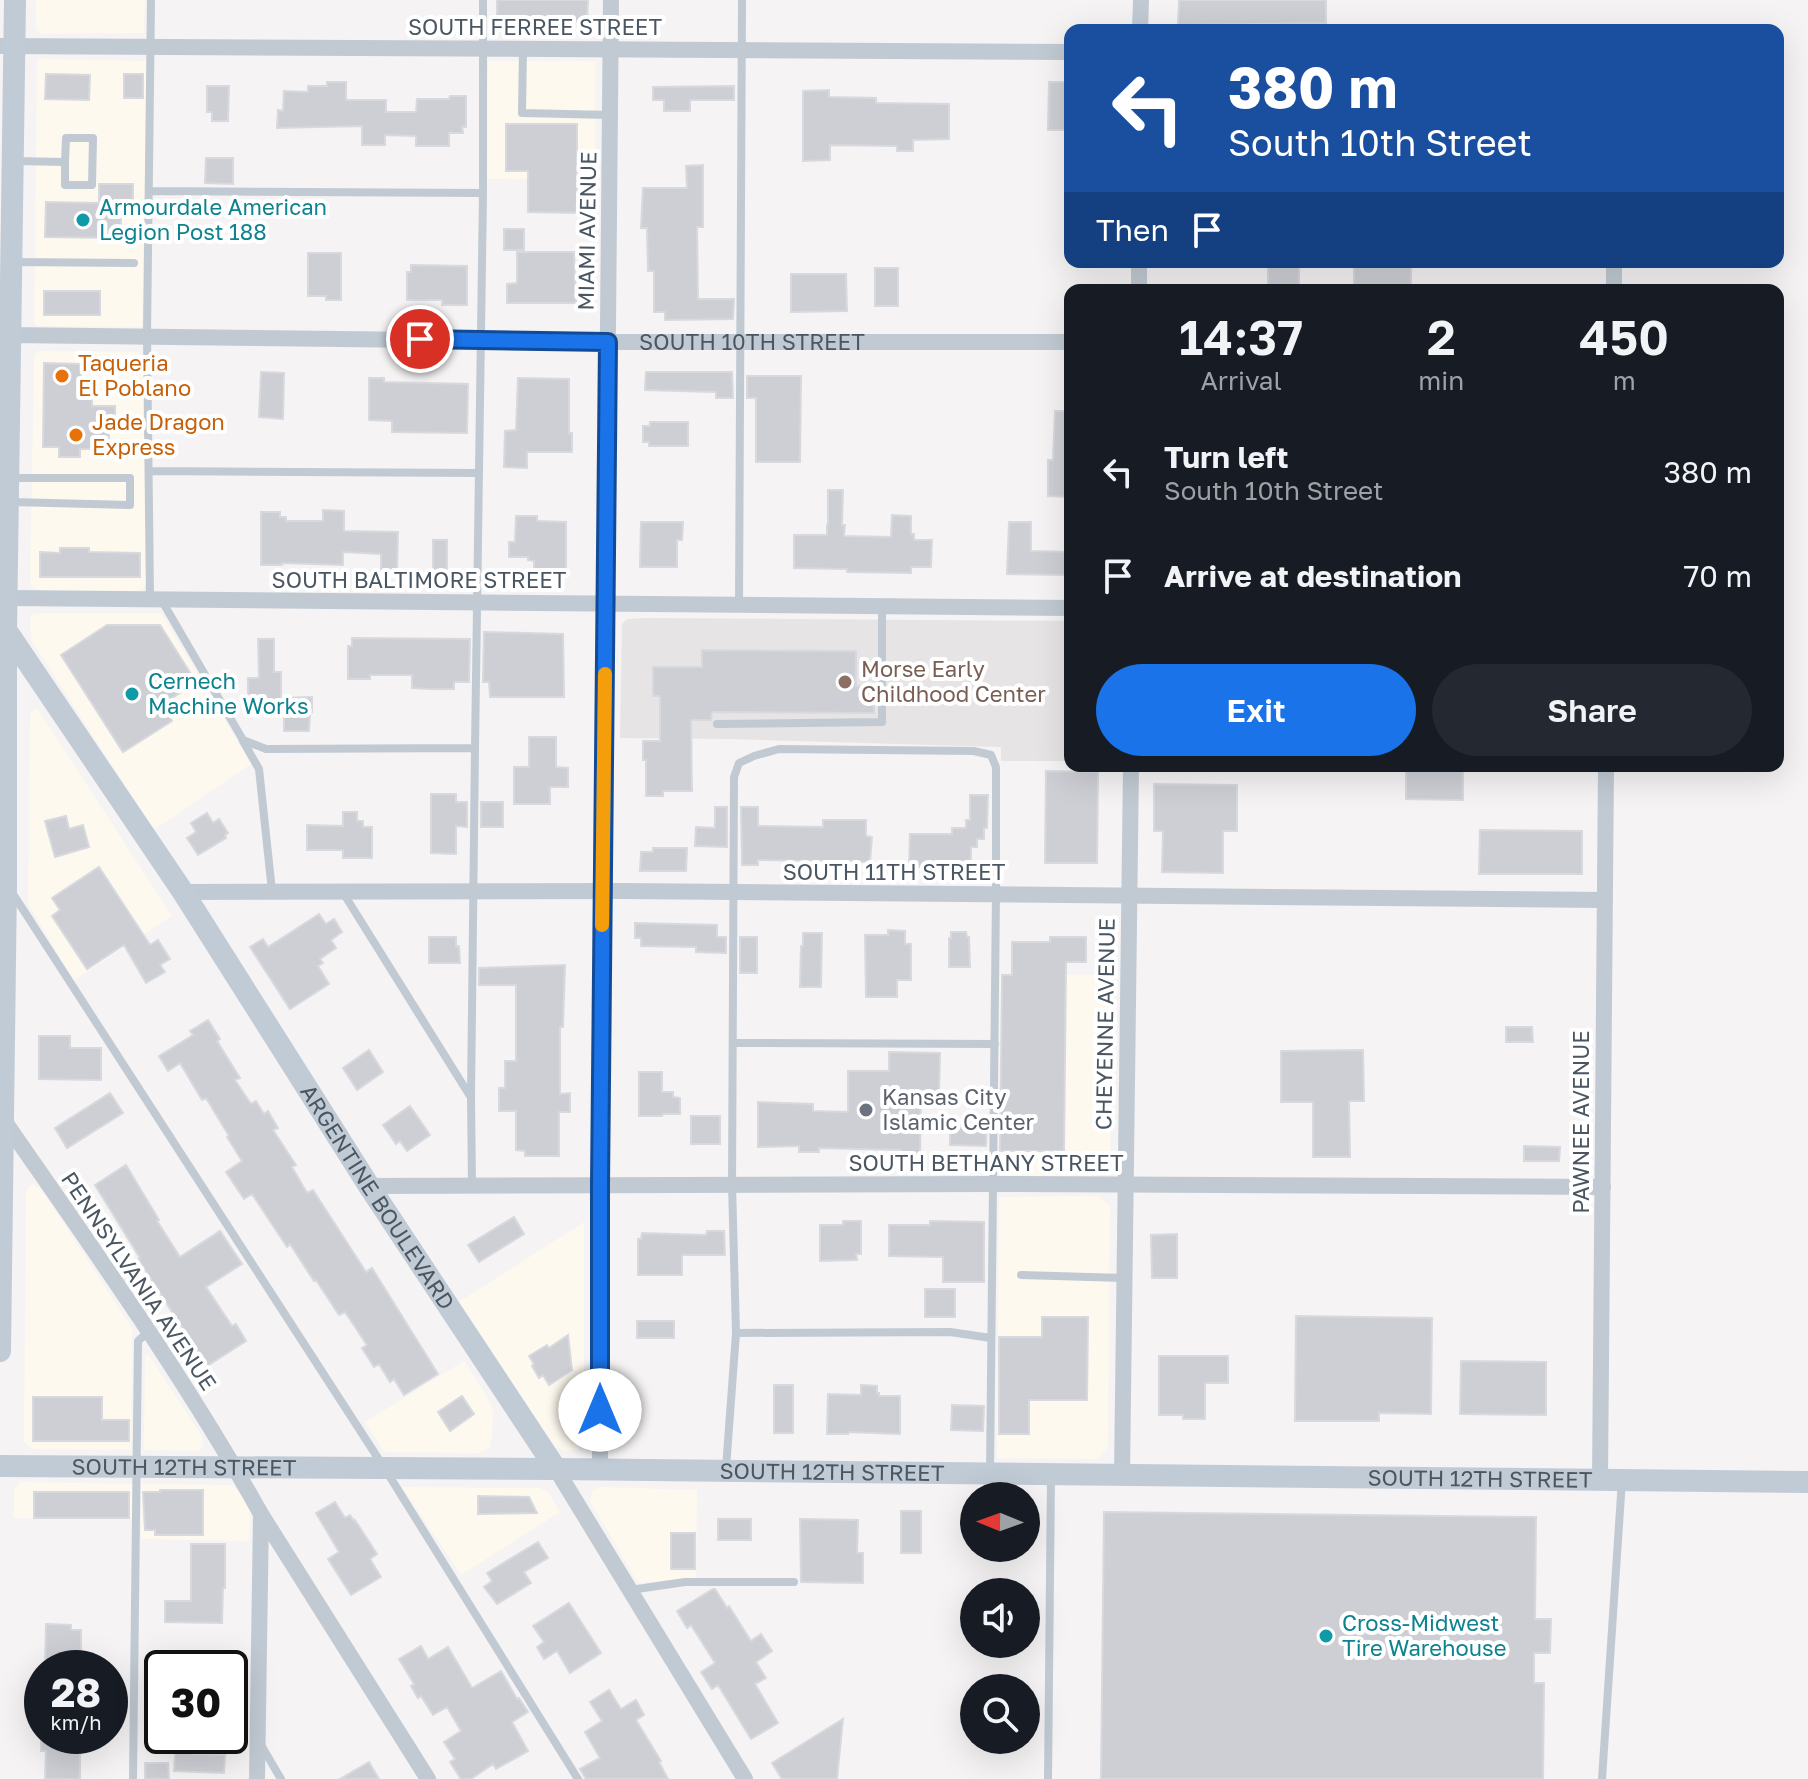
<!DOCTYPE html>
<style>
body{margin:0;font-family:"Golos Text",sans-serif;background:#242831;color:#f1f3f6;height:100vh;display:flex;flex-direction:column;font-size:30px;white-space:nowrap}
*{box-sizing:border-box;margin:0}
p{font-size:26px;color:#9ea1a6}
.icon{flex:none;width:44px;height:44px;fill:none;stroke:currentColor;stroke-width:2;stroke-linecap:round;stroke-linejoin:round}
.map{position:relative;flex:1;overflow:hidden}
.details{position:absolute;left:1064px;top:284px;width:720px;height:488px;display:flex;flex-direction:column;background:#171b24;border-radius:16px;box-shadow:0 8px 32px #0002}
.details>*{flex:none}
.banner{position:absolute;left:1064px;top:24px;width:720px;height:244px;border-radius:16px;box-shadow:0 8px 32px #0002;background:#1a4fa0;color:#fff;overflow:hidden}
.needle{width:52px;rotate:271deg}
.tools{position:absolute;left:960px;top:1482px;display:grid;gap:16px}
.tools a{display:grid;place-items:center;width:80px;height:80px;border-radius:50%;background:#171b24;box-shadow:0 8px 32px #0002;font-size:40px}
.speed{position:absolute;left:24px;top:1650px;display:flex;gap:16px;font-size:40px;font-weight:700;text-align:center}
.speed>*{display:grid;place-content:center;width:104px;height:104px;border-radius:50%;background:#171b24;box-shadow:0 8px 32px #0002;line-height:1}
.speed small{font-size:20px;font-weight:400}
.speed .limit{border:4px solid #111;border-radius:12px;background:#fff;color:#111}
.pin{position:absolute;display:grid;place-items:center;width:68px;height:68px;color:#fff;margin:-34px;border:4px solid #fff;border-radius:50%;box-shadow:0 2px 8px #0007}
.me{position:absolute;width:88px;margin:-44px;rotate:0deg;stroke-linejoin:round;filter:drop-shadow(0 0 6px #0008)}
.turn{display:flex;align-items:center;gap:28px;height:168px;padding:0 32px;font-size:36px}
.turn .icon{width:104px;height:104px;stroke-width:2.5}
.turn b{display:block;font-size:56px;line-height:68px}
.then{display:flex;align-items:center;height:76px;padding:0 32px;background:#0003;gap:16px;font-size:30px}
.eta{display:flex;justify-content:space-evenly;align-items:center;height:136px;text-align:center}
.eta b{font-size:48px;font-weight:600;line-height:56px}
.primary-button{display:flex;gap:16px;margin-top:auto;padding:16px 32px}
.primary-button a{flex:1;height:92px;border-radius:48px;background:#1a73e8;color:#fff;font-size:32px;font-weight:600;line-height:92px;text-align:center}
.primary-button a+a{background:#242831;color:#f1f3f6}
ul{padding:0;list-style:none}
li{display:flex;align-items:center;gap:24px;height:104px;padding:0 32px}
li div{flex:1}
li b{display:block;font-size:30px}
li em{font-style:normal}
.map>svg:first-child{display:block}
.commercial{fill:#fdf9ef}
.education{fill:#e6e4e5}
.building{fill:#cdcfd5;stroke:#d7d9de;stroke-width:2}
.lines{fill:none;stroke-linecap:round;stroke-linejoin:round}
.lane{stroke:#c1cad2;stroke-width:8}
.street{stroke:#c1cad2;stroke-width:16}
.secondary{stroke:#c1cbd6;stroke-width:22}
.route-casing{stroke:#114b97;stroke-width:20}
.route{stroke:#1a73e8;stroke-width:14}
.slow{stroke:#f59e0b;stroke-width:14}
.culture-dot{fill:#0f9aa8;stroke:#fff;stroke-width:3}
.food-dot{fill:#e8710a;stroke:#fff;stroke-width:3}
.education-dot{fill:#8d6e63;stroke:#fff;stroke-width:3}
.worship-dot{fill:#6b7280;stroke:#fff;stroke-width:3}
.labels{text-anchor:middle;stroke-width:8;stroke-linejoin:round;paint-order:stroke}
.street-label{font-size:22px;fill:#4a5661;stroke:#fff}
.culture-label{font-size:22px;fill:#0d838f;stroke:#fff;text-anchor:start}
.food-label{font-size:22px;fill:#c56008;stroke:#fff;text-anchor:start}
.education-label{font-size:22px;fill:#785e54;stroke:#fff;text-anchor:start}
.worship-label{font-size:22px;fill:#5b616d;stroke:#fff;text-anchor:start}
</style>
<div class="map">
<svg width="1808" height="1779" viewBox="0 0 1808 1779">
<rect width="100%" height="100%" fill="#f5f3f3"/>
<path class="commercial" d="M36,0h109l-1,33 -102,1 -6,-5z
M39,59l108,2 -5,266 -105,-1 -3,-4 3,-261z
M488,61h107v119l-108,-1z
M37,351l101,1 5,4 2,7 2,218 -4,8 -4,2h-91l-14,-2 -4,-5 4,-228z
M40,613h121l90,151 -97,66 -123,-190 -1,-25z
M37,708l135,208 -98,64 -46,-76 2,-191z
M1000,974l113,1 -3,191 -3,7 -12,3h-96z
M33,1184l8,5 91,139 -1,122 -98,-1 -5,-3 -4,-5 2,-248 2,-6z
M1097,1196l13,9 -2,243 -11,11 -100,-1 2,-261z
M584,1222v221l-6,7 -13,1 -10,-4 -96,-145z
M148,1354l54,82 1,9 -5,6 -54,-1 1,-94z
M464,1361l24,37 5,13 -1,24 -2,12 -10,6 -96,-1 -19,-30z
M21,1482l113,2 -1,35 -119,-1v-28z
M141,1484l92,1 18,23 -2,33 -108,-2z
M402,1487l138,1 8,4 12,20 -99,63z
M601,1487l96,3 -1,88 -58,5 -48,-82 2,-10z"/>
<path class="education" d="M647,618l423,3v140h-69v-14l-270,-8 -111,-1 2,-114 5,-5z"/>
<path class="building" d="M497,0h91l-1,22h-90z
M1179,0h147v23l-148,2z
M46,74l44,1 -1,25 -44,-1z
M124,74h19v24h-19z
M327,82h19v18h40v12h30l1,-13h32l1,-3h16v31h-4l1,6h-14v13h-33v-10l-31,-1v10h-23v-19l-85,2 1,-18 5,1 1,-20 24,1v-6h19z
M1049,82h21v48h-22z
M207,86h22l-1,35h-16v-9h-5z
M734,86v14h-44v11h-26v-11h-11v-13z
M829,90v7l47,1v5l73,1v35l-36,1v11h-16v-5l-67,-1v15l-27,1v-70z
M506,124h71v89l-49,-1v-41h-22z
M206,158h27v26l-28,-1z
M703,165v62h-6l1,72h36l-1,20 -68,1v-8h-11v-41h-6l-1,-43h-6l2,-40h44l-1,-22z
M99,184h34v19h-12v35l-76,-1 1,-35 53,1z
M504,229h20v21h-20z
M517,252h57l2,51h-69v-19l10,-1z
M308,253h33v47h-15v-4h-18z
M1268,262h31v28h-31z
M1354,262h57v27l-57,-3z
M411,265l56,1v39h-25v-5h-35v-28h4z
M875,268h23v38h-23z
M791,274h55l1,37 -56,1z
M44,291h56v24h-56z
M44,363l37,1v24l11,1v17h23v21h-6v17h-12l1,5h-18v8h-21v-10h-16z
M261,372l23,1 -1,46 -24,-2z
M646,372h86l1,26h-17v-6l-71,-2z
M747,376h54l-1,86h-44v-64h-9z
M369,378h15v4l84,2 -1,49 -75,-1v-11l-23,-1z
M518,378l51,1v54h3v19h-45v16l-23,-1 1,-36 11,-1z
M1055,411h15v86l-22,-1v-36h5z
M650,422h38v24h-39v-4h-6v-16h7z
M828,490h15l-1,35h3l-1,11 47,1 1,-22 19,1v18h3v6h18l-1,27h-20v6l-64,-1v-3l-53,-1v-33h33v-10h1z
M323,510l21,1v20l54,1 -1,41 -16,-1v-18l-38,-2v13l-61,-2v2h-21v-53h19v5h6v4h37z
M516,516h21v5l29,1v48h-6v8h-26v-17l-6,-1v-3h-19v-15h6z
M641,522h42l-1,18h-5v27h-37z
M1009,522h22v29l39,1v23l-63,-1z
M433,540h14v30h-14z
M60,548h29v4l51,1v24h-100v-25l20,1z
M107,625h53l36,57 -34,23 10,16 -49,31 -62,-97z
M484,632l79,2 1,63h-74l-1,-15h-6z
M352,638l118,1 -1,43h-15v7h-22l-20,-1v-13h-42v4h-22v-33h4z
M258,639h16v33h7v30h-24v-5h-9v-19h11z
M702,650l154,1v35h18v27l-162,-1 -1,8h-20l1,71h-29v5h-17v-36h-3v-19h17v-45h-7v-29h49z
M312,697v15h-2l-1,19h-25v-33z
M529,737h27v30l12,1v19h-18v17h-36v-37h15z
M1406,766h44v4h13v30l-57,-1z
M1046,771l52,1 -1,91h-52z
M1154,784l83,1v46h-14v42l-61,-1 1,-41h-9z
M431,794h25v8h11v25l-11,-1v28l-25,-1z
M970,795h18l-1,33h-3v11h-7v8h-6v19l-42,-1v2h-20l1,-33h42v-6h14v-8h4z
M481,802h22v25h-22z
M715,807h12v40l-32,-1 1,-19 19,1z
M741,807h17v19l65,1v-7h43v16l6,1 -2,25 -112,-2v5h-16z
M343,812h14v9h6v6h9v31h-29v-8h-36v-25l36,1z
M207,813l6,10 6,-4 9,14 -3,2 1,3 -28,17 -11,-17 9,-6 -5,-9z
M66,816l3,13 14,-4 6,22 -34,10 -10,-36z
M1480,830l102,1v43h-103z
M653,848h34l-1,23h-46l1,-19h12z
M99,867l51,78 8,-5 12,19 -10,6 5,7 -19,11 -22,-38 -37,24 -35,-53 8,-6 -8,-12z
M319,914l7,10 8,-5 8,13 -11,8 5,8 -16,11 3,4 -5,3 11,18 -39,25 -40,-62 13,-8 5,8z
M635,923l82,2v12h9v16l-30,-1v-5l-55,-1v-8h-6z
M888,930l17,1v13h6v36h-14v17h-31l-1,-62h23z
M951,932h15l1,5h2l1,30h-21v-29h2z
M803,933h19l-1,54h-21l1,-41h2z
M429,937h27v9h3l1,17h-31z
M740,937h17v36h-17z
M1050,937h36v25h-20l-2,189h-64l2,-176h10v-33h38z
M565,965l-2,62h-3v67l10,-1v19h-11v44h-34v-5l-9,-1v-39h-17v-23h6v-27h11v-76h-37v-17z
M208,1020l12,19 -3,2 23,37 -5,2 16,24 5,-3 8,13 4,-3 10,17 -5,2 23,35 -4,2 15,26 6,-3 53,82 6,-4 66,106 -34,21 -10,-16 -4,3 -11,-18 -5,3 -12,-19 5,-3 -22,-33 -6,3 -23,-35 -2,1 -24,-37 -3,3 -35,-53 -8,5 -18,-27 16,-11 -15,-24 2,-1 -23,-38 -4,2 -22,-37 -12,8 -9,-15 34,-21 -3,-4z
M1506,1027h26l1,15h-27z
M39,1036h31v12h31v32l-62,-1z
M369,1050l14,22 -26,18 -14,-22z
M1363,1050l1,51h-15l1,56h-37v-55h-32v-51z
M889,1052l51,1 -1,42h-18l-1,64h-19v-9l-82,-2v4h-20v-6l-41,1v-45l55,2v7l35,1v-41h41z
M639,1072h23v20h11v5l7,1v16h-17l-1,2h-23z
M110,1093l13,20 -56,35 -12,-20z
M410,1106l20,29 -23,16 -7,-10 -4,3 -13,-19z
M691,1116h29v28h-29z
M950,1122h37l-1,24 -36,-1z
M1524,1146l36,1 -1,14h-35z
M126,1165l33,55 -2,1 23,36 40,-26 22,33 -36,23 26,39 4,-2 10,17 -39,25 -69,-107 2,-1 -45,-73z
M514,1217l10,17 -45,28 -11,-17z
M843,1221h18v33h-5l1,6 -37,1v-36h23z
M930,1221l54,1v60h-41v-25l-54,-1v-31h41z
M707,1231h17l1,24h-43v20h-44v-36h3l1,-6 64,2z
M1177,1234v44h-25l-1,-43z
M925,1289h30v28h-30z
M1296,1316l136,2 -1,96 -52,-1v8h-84z
M1042,1317h46l-1,83h-58v34h-30v-97h43z
M637,1321h37v17h-37z
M568,1335l4,35 -23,15 -6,-10 -4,3 -7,-12 2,-2 -5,-8 18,-11 2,3z
M1159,1356h69v27h-23v36h-22v-4h-24z
M1461,1361l85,1v53l-86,-1z
M774,1385h19v48h-19z
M861,1385l16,1v7h2v3h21v38l-52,-2v2h-21l1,-40 33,1z
M462,1396l12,18 -24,17 -12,-19z
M33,1397h69v23h27v21h-96z
M952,1405l32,1 -1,25 -32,-1z
M160,1490h43v45h-48v-5h-10l-2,-38h17z
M34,1492h95v26h-95z
M478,1496l51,1 8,16 -59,1z
M335,1502l10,16 5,-3 4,6 1,-1 22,34 -7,5 11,18 -30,18 -23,-36 11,-7 -23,-39z
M901,1511h20v42h-20z
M1104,1512l432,5 -1,102h16l-1,34h-16v30h10l-1,96h-442z
M718,1519h33v21h-33z
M800,1519l58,1 -1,33h6v30l-62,-1z
M671,1533h24v36h-24z
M538,1542l10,16 -24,14 7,11 -34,21 -13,-17 8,-6 -5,-8z
M191,1544h34v44h-2l-1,35 -57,-1v-21h26z
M713,1589h2l12,19 2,-2 22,35 10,-7 11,17 -16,11 10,16 -11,6 23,39 -27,16 -33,-54 -6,4 -11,-17 14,-9 -24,-38 -4,3 -10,-17z
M569,1603l32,50 -31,20 -13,-22 -13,8 -7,-12 7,-5 -11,-16z
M46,1624l25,1v5h10v38h-36z
M421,1646l7,13 20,-12 24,41 29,-17 16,28 2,-1 9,14 -16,10 16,29 -32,18 -3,-5 -22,15h-10l-11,-17 5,-3 -11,-17 17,-11 -14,-24 -14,8 -12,-19 -3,2 -7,-12 3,-2 -15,-25z
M609,1690l12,19 15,-9 8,15 -8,5 25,41 -2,1 9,17h-82l-6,-10 20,-11 -15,-26 17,-11 -12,-19z
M843,1719l-6,60h-55l-10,-16z
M41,1736h44v15h-5v28h-35l1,-28h-5z
M176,1738l18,1 -1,15 32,1 -1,18 -50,-2z
M369,1762l10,17h-39z
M145,1763h23l1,16h-24z"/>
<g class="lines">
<path class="lane" d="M523,49l-1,64 88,2
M14,161l51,1 1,-24h27l-1,47h-27v-23
M149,191l334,2
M12,262l122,1
M150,471l328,2
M10,478h120v27l-119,-3
M150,599l-3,-263 4,-336
M162,601l81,139 23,9 209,-1 8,-555v-193
M739,605l3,-605
M717,724l165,-2v-115
M243,741l16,28 13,122
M342,891l128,205
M13,894l372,575 193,310
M733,1043l262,1
M472,1186l-1,-89 4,-349
M1021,1275l102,3
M726,1468l10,-135
M990,1473l6,-579v-127l-5,-12 -17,-4 -195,-2 -25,7 -15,7 -5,14 -2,407 4,149 214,-1 41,6
M630,1590l55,-8h109
M261,1745l20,34
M133,1779l5,-438 10,-9
M1048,1779l3,-304
M1602,1779l20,-299"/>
<g class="street">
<path d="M1140,30l1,-30"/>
<path d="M0,46l1070,6"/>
<path d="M1139,290v-28"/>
<path d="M1614,290v-28"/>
<path id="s1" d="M10,335l578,7h482"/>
<path d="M8,598l1062,10"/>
<path d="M183,892l440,-1 982,9"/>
<path d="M3,1119c90,130 181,257 258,395l167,265"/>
<path d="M369,1186l624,-2 610,3"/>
<path d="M556,1469l189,310"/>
<path d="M600,1470v-285l11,-1185"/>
<path d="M1122,1475l9,-709"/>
<path d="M1600,1479l6,-713"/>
<path d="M257,1779l4,-264"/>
</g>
<g class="secondary">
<path id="s2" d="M6,630l177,262 186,294 187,283"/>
<path d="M0,1351l6,-468v-252l9,-631"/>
<path id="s3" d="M0,1466l556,3 1252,13"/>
</g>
</g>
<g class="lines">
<defs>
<path id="route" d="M420,339l188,3 -8,843v225"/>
</defs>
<use href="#route" class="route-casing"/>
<use href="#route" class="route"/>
<path class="slow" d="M602,925l3,-251"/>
</g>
<g class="culture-dot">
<circle cx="83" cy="220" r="8"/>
<circle cx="132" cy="694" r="8"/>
<circle cx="1326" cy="1636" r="8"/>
</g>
<g class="food-dot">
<circle cx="62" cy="376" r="8"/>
<circle cx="76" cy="435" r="8"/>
</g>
<circle class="education-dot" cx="845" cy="682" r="8"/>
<circle class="worship-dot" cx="866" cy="1110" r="8"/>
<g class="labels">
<g class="street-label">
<text x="535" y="35">SOUTH FERREE STREET</text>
<text transform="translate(587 231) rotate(-89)" y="8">MIAMI AVENUE</text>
<text dy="8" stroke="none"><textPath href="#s1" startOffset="742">SOUTH 10TH STREET</textPath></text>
<text x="419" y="588">SOUTH BALTIMORE STREET</text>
<text x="894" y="880">SOUTH 11TH STREET</text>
<text transform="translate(1105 1024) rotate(-89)" y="8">CHEYENNE AVENUE</text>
<text transform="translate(1581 1122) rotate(-90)" y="8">PAWNEE AVENUE</text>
<text x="986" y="1171">SOUTH BETHANY STREET</text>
<text dy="8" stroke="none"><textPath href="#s2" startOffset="678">ARGENTINE BOULEVARD</textPath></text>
<text transform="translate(139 1281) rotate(56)" y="8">PENNSYLVANIA AVENUE</text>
<text dy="8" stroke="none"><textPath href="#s3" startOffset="184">SOUTH 12TH STREET</textPath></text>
<text dy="8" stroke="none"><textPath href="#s3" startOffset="832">SOUTH 12TH STREET</textPath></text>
<text dy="8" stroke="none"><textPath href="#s3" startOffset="1480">SOUTH 12TH STREET</textPath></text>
</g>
<g class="culture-label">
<text x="99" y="215">Armourdale American<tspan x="99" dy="25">Legion Post 188</tspan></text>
<text x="148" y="689">Cernech<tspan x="148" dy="25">Machine Works</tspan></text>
<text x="1342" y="1631">Cross-Midwest<tspan x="1342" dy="25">Tire Warehouse</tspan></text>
</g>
<g class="food-label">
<text x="78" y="371">Taqueria<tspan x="78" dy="25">El Poblano</tspan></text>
<text x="92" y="430">Jade Dragon<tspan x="92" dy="25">Express</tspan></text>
</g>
<g class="education-label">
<text x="861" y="677">Morse Early<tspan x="861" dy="25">Childhood Center</tspan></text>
</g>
<g class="worship-label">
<text x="882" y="1105">Kansas City<tspan x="882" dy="25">Islamic Center</tspan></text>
</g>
</g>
</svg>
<div class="tools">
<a><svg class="needle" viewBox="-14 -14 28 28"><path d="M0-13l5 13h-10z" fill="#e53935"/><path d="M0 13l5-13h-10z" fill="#9ea1a6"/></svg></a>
<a><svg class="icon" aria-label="sound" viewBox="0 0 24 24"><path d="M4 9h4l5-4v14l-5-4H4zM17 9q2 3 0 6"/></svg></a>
<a><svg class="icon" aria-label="search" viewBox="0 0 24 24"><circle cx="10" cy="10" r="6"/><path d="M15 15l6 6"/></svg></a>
</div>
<div class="speed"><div>28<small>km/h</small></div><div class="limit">30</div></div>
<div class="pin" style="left:420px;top:339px;background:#d93025"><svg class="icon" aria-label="arrive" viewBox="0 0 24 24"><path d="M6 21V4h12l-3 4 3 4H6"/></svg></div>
<svg class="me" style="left:600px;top:1410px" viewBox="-20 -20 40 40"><circle r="19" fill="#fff"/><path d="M0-13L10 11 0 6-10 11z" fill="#1a73e8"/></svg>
<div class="banner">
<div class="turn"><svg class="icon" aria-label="left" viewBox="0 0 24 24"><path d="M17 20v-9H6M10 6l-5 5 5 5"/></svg><div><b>380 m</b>South 10th Street</div></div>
<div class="then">Then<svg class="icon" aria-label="arrive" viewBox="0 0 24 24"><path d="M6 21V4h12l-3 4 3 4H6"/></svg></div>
</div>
<section class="details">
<div class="eta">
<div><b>14:37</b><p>Arrival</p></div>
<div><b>2</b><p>min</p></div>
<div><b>450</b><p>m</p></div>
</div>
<ul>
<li><svg class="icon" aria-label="left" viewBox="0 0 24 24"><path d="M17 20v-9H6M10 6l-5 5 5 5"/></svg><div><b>Turn left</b><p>South 10th Street</p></div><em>380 m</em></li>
<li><svg class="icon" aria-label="arrive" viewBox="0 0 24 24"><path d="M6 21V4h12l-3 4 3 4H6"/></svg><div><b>Arrive at destination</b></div><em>70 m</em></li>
</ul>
<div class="primary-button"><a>Exit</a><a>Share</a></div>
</section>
</div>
